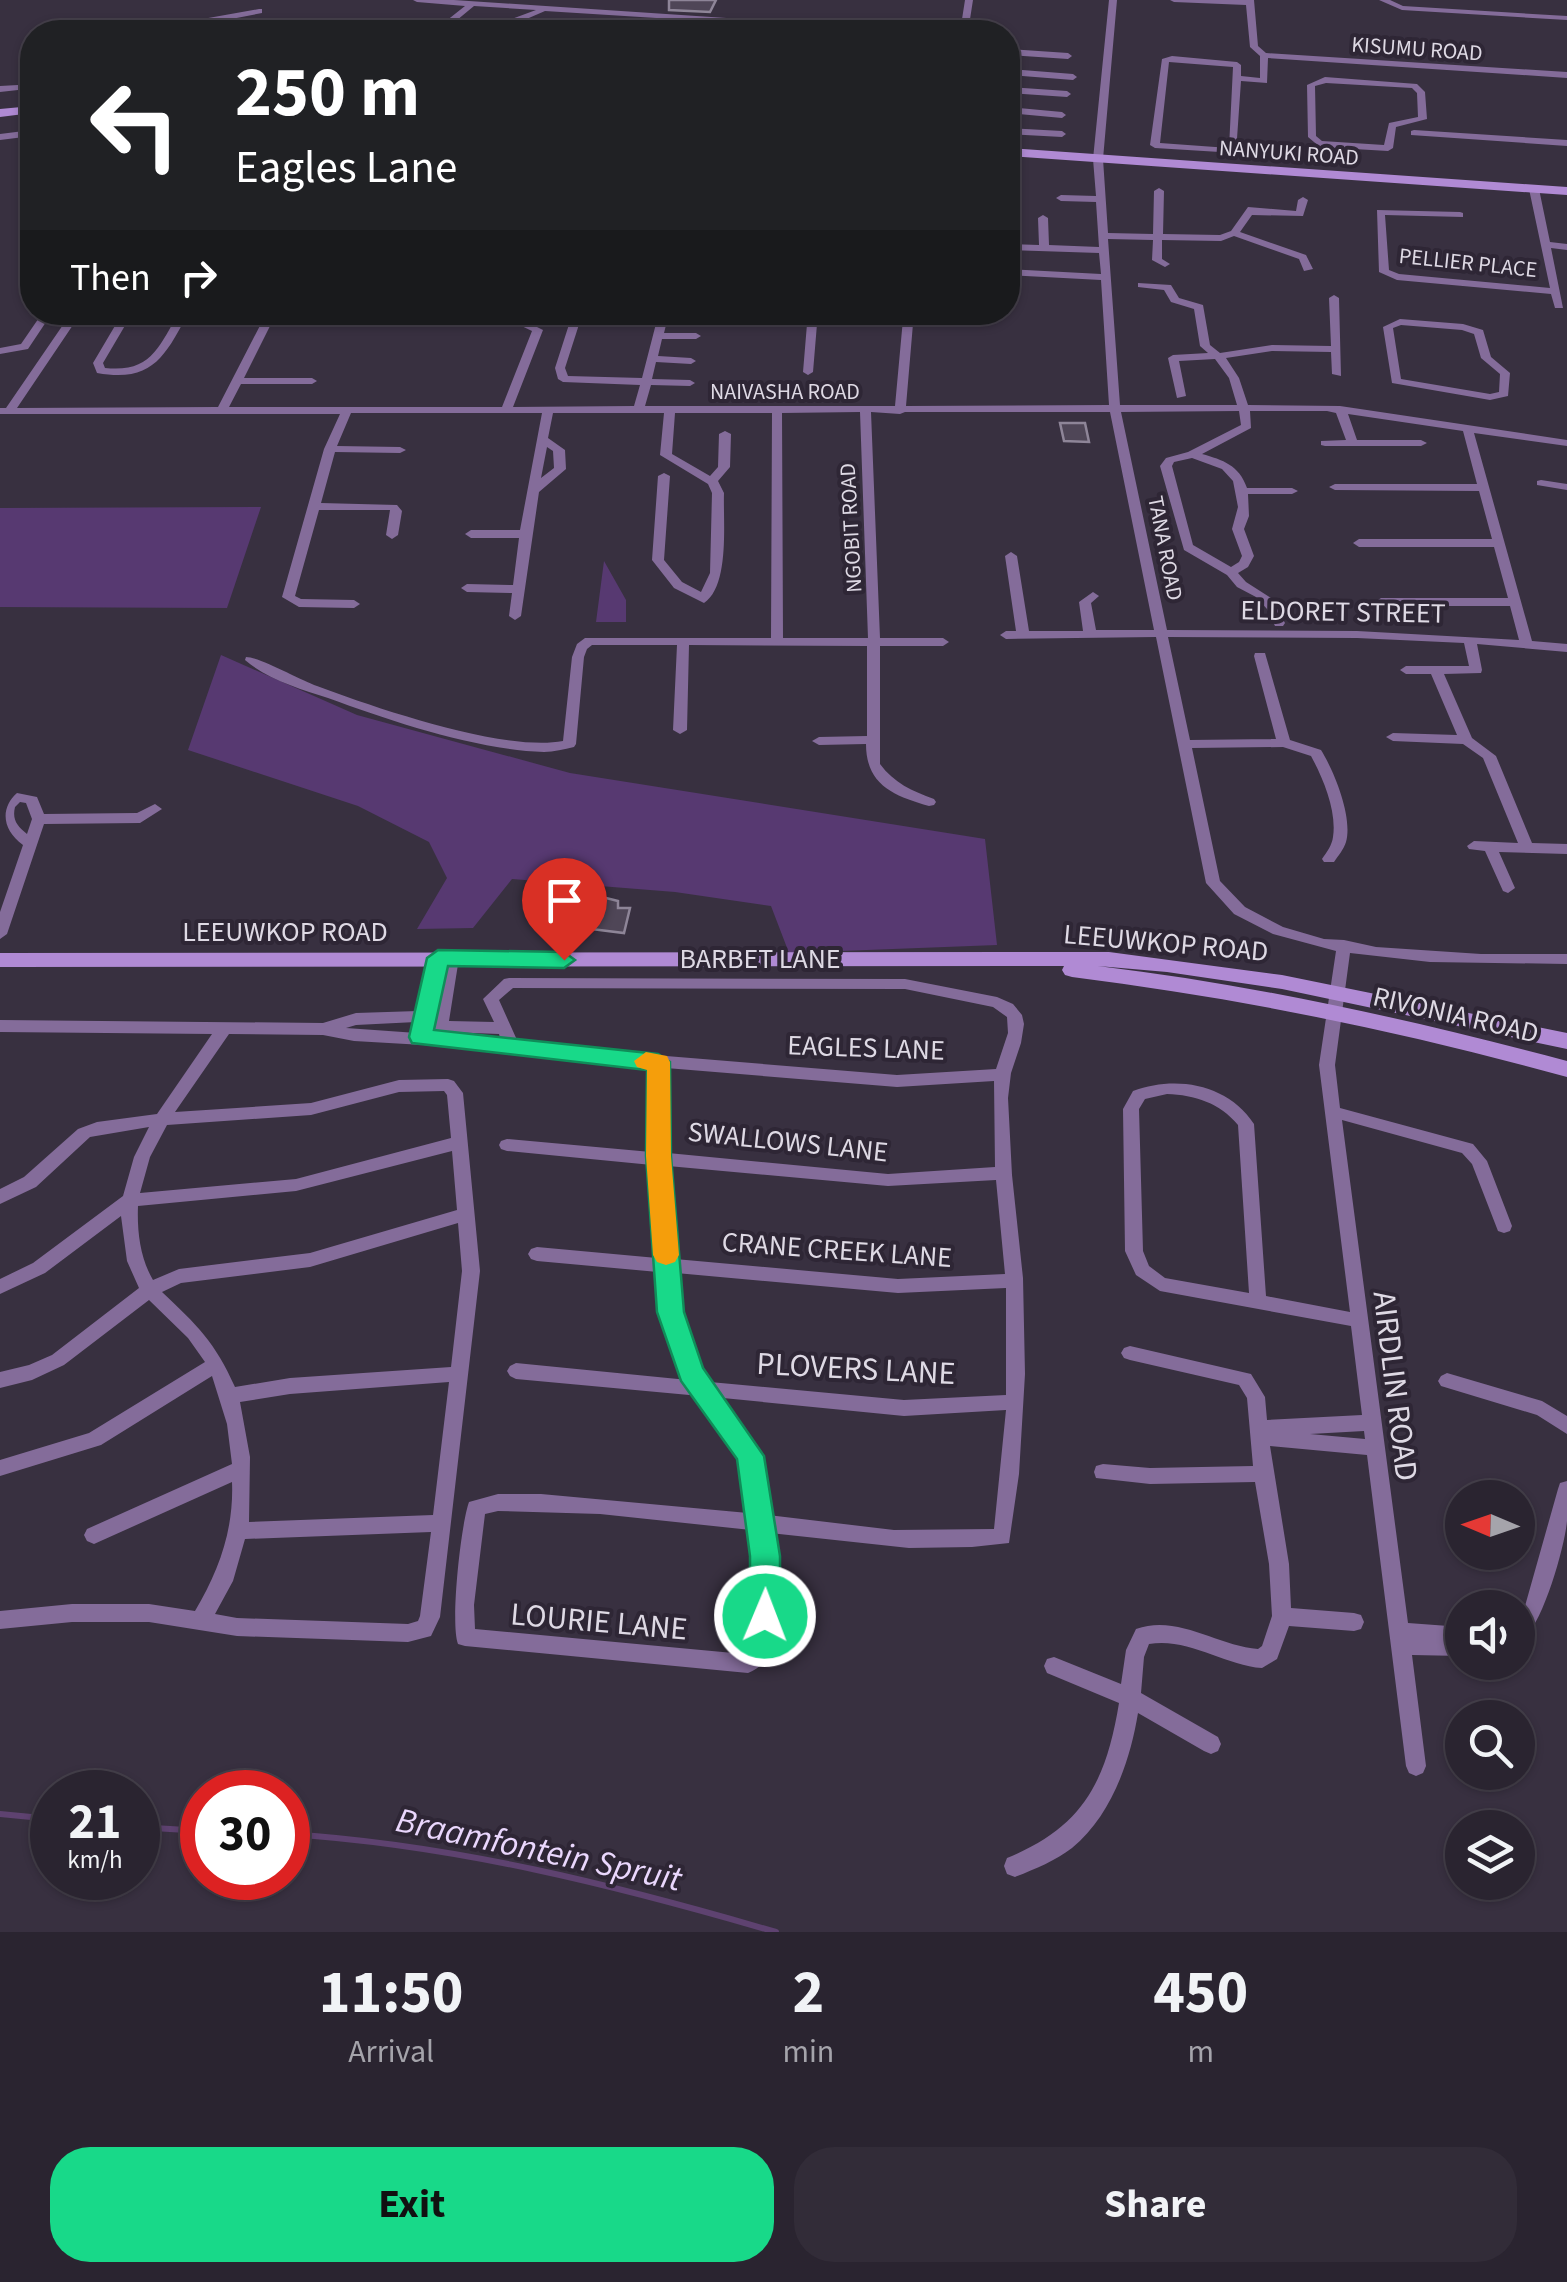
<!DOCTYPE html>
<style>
body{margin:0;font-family:"Source Sans 3",sans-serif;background:#322c38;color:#f1f3f6;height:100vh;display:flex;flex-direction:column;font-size:38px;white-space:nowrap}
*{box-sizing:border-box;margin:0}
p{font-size:32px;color:#a5a4ab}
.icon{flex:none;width:55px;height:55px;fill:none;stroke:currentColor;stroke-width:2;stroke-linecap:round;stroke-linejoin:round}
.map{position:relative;height:1932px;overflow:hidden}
.drawer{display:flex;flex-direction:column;background:#2a2430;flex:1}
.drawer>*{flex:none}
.guide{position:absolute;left:20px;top:20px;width:1000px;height:305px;border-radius:40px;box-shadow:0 2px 8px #0004,0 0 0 2px #46414c;background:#202124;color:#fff;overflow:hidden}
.needle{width:65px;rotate:272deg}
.buttons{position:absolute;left:1445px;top:1480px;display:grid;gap:20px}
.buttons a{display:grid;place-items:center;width:90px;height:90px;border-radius:50%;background:#2a2430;box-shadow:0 2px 8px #0004,0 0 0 2px #46414c;font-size:50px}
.speed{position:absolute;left:30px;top:1770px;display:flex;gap:20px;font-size:50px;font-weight:700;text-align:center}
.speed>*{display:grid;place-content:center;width:130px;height:130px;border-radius:50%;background:#2a2430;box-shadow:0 2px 8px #0004,0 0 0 2px #46414c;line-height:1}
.speed small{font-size:25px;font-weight:400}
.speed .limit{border:15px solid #d22;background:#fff;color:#111}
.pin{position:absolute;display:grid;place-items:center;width:85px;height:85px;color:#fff;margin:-102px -42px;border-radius:50% 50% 50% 0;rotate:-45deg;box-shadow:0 0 10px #0007}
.pin .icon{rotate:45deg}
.me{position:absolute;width:110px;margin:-55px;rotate:1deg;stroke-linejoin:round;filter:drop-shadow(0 0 8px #0008)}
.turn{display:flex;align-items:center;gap:35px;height:210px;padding:0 50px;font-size:45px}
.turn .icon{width:130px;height:130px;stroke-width:2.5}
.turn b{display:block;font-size:70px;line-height:85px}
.then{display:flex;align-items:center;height:95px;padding:0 50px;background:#0003;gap:20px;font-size:38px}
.eta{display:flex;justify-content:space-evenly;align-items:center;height:170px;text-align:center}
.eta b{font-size:60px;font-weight:700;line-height:70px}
.cta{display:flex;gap:20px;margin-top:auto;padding:20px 50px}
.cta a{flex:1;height:115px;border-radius:40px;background:#18d989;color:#111;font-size:40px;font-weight:700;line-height:115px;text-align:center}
.cta a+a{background:#322c38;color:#f1f3f6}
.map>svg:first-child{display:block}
.green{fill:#573971}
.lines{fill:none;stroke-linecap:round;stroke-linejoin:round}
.stream{stroke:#5e4270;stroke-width:6}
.building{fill:#4f4657;stroke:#8e8598;stroke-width:2.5}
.street{fill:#846c9a;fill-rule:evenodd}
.secondary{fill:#b08ad4;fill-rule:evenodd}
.route{fill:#18d989;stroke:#108d59;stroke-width:2.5}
.slow{fill:#f59e0b}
.labels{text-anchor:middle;stroke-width:8;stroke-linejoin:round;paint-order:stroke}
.far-street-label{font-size:22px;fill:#ded9e4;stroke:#2e2635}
.street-label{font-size:28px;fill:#ded9e4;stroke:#2e2635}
.near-street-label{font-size:32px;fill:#ded9e4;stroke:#2e2635}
.near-water-label{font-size:35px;font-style:italic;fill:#ead7fd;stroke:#2e2635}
</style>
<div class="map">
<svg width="1567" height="1932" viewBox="0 0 1567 1932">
<rect width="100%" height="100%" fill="#383040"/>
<path class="green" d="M261,507l-34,101 -227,-1v-99z
M604,561l22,39v22h-30z
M221,655l136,60 213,58 415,66 12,106 -208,8 -18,-47 -96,-14 -163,-13 -39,49 -56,1 30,-51 -18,-36 -71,-36 -170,-56z"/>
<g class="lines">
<path class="stream" d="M0,1814l52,5
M138,1827l64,4
M288,1834c168,11 327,51 488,98"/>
</g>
<path class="building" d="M669,0h47l-6,12 -41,-2z
M1060,423h25l4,19 -25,-1z
M602,897l16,4v7h12l-6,25 -49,-6 2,-14 14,1 1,-6h8z"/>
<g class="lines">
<path class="street" d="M413,0h41l455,30 4,2h-34l-334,-21 -30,13 -9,8h-8l11,-12 27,-10 -62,-4 -29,24 2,2h-72l1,-2 20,-3 40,2 29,-23 -48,-4z
M965,0h8l-5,32h-8z
M1109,0h8l-14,159 5,74 45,1 1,-43 5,-3 5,3 -1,43 57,1 11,-4 17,-24 48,4 2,-11 5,-3 5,3 -5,16 -51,-1 -12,17 66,23 7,14 -9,2 -5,-12 -65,-23 -13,5 -59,-1v19l8,5 -5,3 -13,-7 1,-20 -45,-1 12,166h117l-8,-27 -14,-19 -36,2 7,35 -9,2 -9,-40 5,-3 35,-2 -8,-7 -6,-37 -23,-7 -7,-12 -26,-3v-4l33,2 8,13 24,7 7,40 10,8 52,-8 59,1 -2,-48 5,-3 5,3 2,78 -9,-2 -1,-22 -59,-1 -46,7 13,20 9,27 92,1 227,34v6l-93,-13 58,208 35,3v8l-90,-8 5,26 -1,3 -37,1 28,64 24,18 36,87 35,1v10l-68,-2 16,36 -7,5 -5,-2 -18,-40 -16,-2 -2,-3 7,-5 44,2 -35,-85 -20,-14 -70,-3 -7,-4 7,-4 64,2 -26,-61h-25l-6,-4 6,-4h63l-5,-23 -107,-5 -189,-1 22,103 86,-1 -22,-83 1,-3h10l25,87 31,10c13,21 32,67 25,92 -2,7 -8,14 -12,20h-10l-2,-3c5,-7 10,-14 11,-22 4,-26 -10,-59 -22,-81l-28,-9 -91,1 28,133 25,26 38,20 41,12 20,1 32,7 105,7h86v10l-137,-2 -80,-9 -15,112 5,43 133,36 14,17 25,65 -2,5 -6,2 -6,-2 -26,-67 -10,-11 -120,-33 66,503 54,4v29l-50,-1 14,111 -3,7 -7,3 -7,-3 -3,-7 -39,-311 -97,-9 19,118 2,44 63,5 7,2 3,7 -3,7 -7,2 -65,-5 -12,33 -15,9c-38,-3 -75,-31 -113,-24l-5,13 -3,36 77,44 3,7 -3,7 -7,3 -7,-3 -66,-38c-8,49 -27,103 -66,135 -17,13 -37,21 -57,29l-8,-3 -3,-8 3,-8c76,-31 99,-76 112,-155l-72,-30 -3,-7 3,-7 7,-2 67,27 5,-34 10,-21c42,-15 81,17 122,20l4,-3 10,-30 -3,-52 -14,-82 -105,2 -54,-6 -2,-6 2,-6 7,-2 47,4 103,-2 -6,-68 -8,-13 -109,-25 -6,-2 -3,-5 3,-5 6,-2 121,28 14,23 2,23 95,-5 -11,-89 -191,-35 -24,-16 -11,-24 -2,-142 10,-18c43,-16 95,-7 121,33l12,172 84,16 -31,-247 17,-114 -63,-17 -39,-20 -28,-31 -50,-246 -150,2 -6,-4 6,-4h10l-11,-75 6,-4 6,4 12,75h54l-4,-29 14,-10 6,4 -8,7 5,27h58l-44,-218h-205l-5,2 -29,-2 9,226h63l6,4 -6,4h-63v118c14,19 32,27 54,35l2,3 -2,3 -5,1c-35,-10 -63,-21 -63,-62l-47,1 -7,-4 7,-4 48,-1v-90l-178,-1 -2,85 -7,4 -7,-4 4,-85h-85l-5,4 -3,8 -8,87 -2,3c-10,2 -20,5 -30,5 -71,-3 -150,-30 -216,-54 -28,-9 -61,-19 -83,-38l1,-3c14,0 54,23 71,29 59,22 186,66 246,55l9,-84 5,-13 8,-6h186l1,-225h-97l-3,41 38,22 8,-9 1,-33 6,-3 6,3 -1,33 -12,14 6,12c-1,30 6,92 -20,110l-30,-15 -22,-28 6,-84 6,-3 6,3 -6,84 18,22 19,10 9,-19 2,-80 -4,-9 -48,-29 4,-42h-111l-5,25 17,12 1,19 -27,23 -18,124 -6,4 -6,-4 3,-23 -45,-1 -6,-4 6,-4 46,1 6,-47h-48l-6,-4 6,-4h49l22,-117h-191l-14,33 63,1 6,3 -6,3 -65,-1 -14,51 76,2 5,6 -4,24 -6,4 -6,-4 4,-25h-71l-24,86 6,3 53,1 6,4 -6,4 -55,-1 -17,-10 42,-148 16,-35h-340v-6h6l61,-89h-19l-20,30 -28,5v-6l21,-4 22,-32h90l-30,51 2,5c46,5 54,-21 74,-56h10c-24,44 -36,71 -92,61l-4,-10 26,-44h-42l-60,89 201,-1 49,-95h10l-33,66h68l5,3 -5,3h-71l-12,23h273l30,-76 -40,-19h15l36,18 -30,77 121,-1 6,-21 -77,-3 -5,-3 -3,-11 18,-56h10l-18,56 3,8 74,2 17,-66h43l3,3 -5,3 -32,-1 -4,16h32l5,3 -5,3h-34l-4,17 33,2 5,3 -5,3 -35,-2 -4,17 38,1 5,3 -5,3 -39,-1 -6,21h250l8,-87 -57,-4 -5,-3h73l-8,94 203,-1 -8,-125 -93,-5v-6l93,5 -2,-21 -91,-3v-6l31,1 -1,-27 5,-3 5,3 1,27 50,2 -3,-45 -35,-1 -5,-3 5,-3 35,1 -3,-37zM1239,411l2,14 -53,27 -22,6 -6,8 24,84 43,25 10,12 19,10 11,12 8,17h8l2,-3 -14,-25 -25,-16 -8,-9 10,-6 6,-11 -10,-27 5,-13 -1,-22h44l6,-3 -6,-3h-45c-8,-23 -24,-28 -45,-34l49,-26 -1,-17h77l9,2 10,27 -25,1v4l4,1h96l6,-3 -6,-3h-64l-9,-26 115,17 14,53h-142l-6,3 6,3 144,1 13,48h-133l-6,4 6,4h135l14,51h-127l-6,4 6,4h129l9,34 -162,-9 -190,-1 -46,-218zM860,412l8,226h-85l-1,-225zM547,447l6,4 1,17 -13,10zM1192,458l30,11 11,12 5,26 -6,22 10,27 -3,6 -8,5 -38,-22 -21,-79 2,-4zM1167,1094c28,1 53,9 71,31l11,168 -84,-15 -16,-12 -6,-15 -4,-142 6,-10zM1364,1431l1,8 -55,-5z
M1170,0h84l4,46 8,7 301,19v6l-299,-20 -1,25 -26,-2 -5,72 -81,-5 -5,-3 12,-86 10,-3 65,6 4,3v11l19,2v-22l-10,-9 -4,-42 -72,-3zM1169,62l64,5 -4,81 -69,-5z
M1379,0h11l13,6 164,10v4l-165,-10z
M259,9h3v4l-98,19h-10l15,-7z
M344,18l7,2 -11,12h-8z
M587,27l55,3 4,2h-74z
M23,49l4,3v33h5v3l-5,2 -1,13 -4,3 -4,-3v-13l-18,2v-6l18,-1 1,-33z
M1008,49l60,4 4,3 -4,3 -60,-4z
M1008,69l65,5 4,3 -4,3 -65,-5z
M1325,77l92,7 8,8 2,27 -31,8 -3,21 -5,3 -68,-4 -12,-10 -1,-52zM1326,83l86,5 5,5 1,24 -29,6 -5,22 -62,-4 -6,-5 -1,-50z
M1008,87l59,4 4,3 -4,3 -59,-4z
M1008,107l54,5 4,3 -4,3 -54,-5z
M1008,128l54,3 4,3 -4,3 -54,-3z
M32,130v6l-32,4v-6z
M1414,130l153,10v6l-156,-11v-4z
M1534,186l5,3 11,53 17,2v6l-16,-2 12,60h-8l-4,-14 -154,-14 -18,-8 -2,-62 83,2 3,1v4l-78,-2 4,55 10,4 151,14 -21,-99z
M808,312h10l-5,60 -5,3 -5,-3z
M1400,319l63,5 20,6 8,27 19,16 -2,23 -18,4 -98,-17 -9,-56zM1401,325l61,5 12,4 7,24 19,16 -1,18 -9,2 -89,-15 -8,-51z
M1541,480l26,4v6l-30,-5v-4z
M17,793l20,4 7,17 93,-1 18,-9 7,5 -22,14 -96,1 -37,110 -7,5v-27l23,-67c-21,-15 -23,-37 -6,-52zM20,802l6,1 6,16 -5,15c-10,-8 -15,-14 -12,-27z
M438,952l7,5 7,-4 7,5 -10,63 45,1 -11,-23 21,-20 5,-1 396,1 92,18 16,7 9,11 2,9 -3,19 -10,30 -3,25 4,77 11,103 2,96 -6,100 -10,69 -37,4 -63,1 -139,-15 6,57 -5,61c-4,10 -13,18 -23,22l-283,-27 -7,-2c-8,-21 3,-120 11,-142l29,-8h43l207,19 -9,-61 -39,-56 -184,-17 -6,-3 -3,-5 3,-5 6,-3 172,17c-21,-35 -27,-68 -30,-108l-121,-11 -6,-2 -3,-5 3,-5 6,-2 120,11 -5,-93 -145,-14 -6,-2 -2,-4 2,-4 6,-2 144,13 -1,-85 -106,-9 -33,-8 -157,-9 -31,-6 -94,-1 -54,78 136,-9 88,-23 49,-1 6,2 9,12 17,178 -40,346 -9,19 -23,6 -171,-6 -88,-14h-77l-72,7v-18l72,-7h77l46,7c24,-40 39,-82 37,-129l-138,62 -7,-3 -3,-6 3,-6 145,-65 -5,-40 -15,-48 -111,69 -101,31v-16l89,-27 116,-71 -17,-24 -39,-38 -85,65 -32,15 -32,8v-16l29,-7 23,-10 87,-67 -12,-27 -6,-45 -76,57 -45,21v-15l33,-16 90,-67 11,-39 15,-30 -59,10 -54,50 -36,17v-15l24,-12 54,-48 19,-7 60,-8 55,-80 -212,-2v-12l323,3 33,-10 62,-2 13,-54zM442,974l-11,60 -85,-6 10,-3 60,-3 2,5h10zM513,988l392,1 88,18 14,10 1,16 -12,36 -99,6 -353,-29 -27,-6 -18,-40zM447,1032l52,2 1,4 -54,-3zM666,1068l231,19 97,-6 1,86 -107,7 -220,-21zM444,1091l3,4 4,43 -155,41 -156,14 10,-36 17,-32 144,-10 88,-23zM452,1151l5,59 -147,43 -131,16 -26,11c-13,-22 -16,-49 -15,-74l158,-15zM668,1166l220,20 108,-6 9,94 -107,5 -223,-20zM458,1223l4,48 -11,96 -161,11 -55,9c-20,-45 -38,-62 -73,-95l19,-9 129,-16zM676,1273l222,20 108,-5v107l-102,5 -194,-18c-25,-34 -32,-67 -34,-109zM449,1382l-16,133 -184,7 1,-65 -10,-55 50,-8zM723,1398l181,18 102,-6 -12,119 -100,1 -126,-15 -10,-63 -15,-26zM498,1511l102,3 151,16 5,60 -4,57 -8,7 -269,-25 -1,-24 11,-91zM431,1532l-11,84 -2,5 -10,3 -171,-6 -22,-4 18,-33 12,-42z
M1447,1373l95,28 25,15v18l-30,-19 -96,-29 -3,-5 3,-5z
M1567,1481c0,13 0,27 0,40 -2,25 -26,112 -49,122v-26l7,-11 33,-117 2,-6z"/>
<path class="secondary" d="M32,106v7l-32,4v-8z
M1008,148l559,39v8l-559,-39z
M1109,952l173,23 285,58v16l-285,-60 -115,-17 -69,-6c159,19 315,54 469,95v16c-163,-45 -327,-79 -495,-100l-7,-2 -3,-5 2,-4 -1064,1v-14z"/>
</g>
<path class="route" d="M438,950l126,2 11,8 -11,8 -116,-2 -14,64 224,24 12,8 1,94 13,156 19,56 61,88 16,100v60l-4,10 -11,4 -11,-4 -4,-10v-60l-13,-97 -56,-78 -24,-69 -11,-156 1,-86 -235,-27 -3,-6 18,-79z"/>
<path class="slow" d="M646,1052l21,4 3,6 1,94 8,99 -4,7 -9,3 -9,-3 -4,-7 -7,-99 1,-86 -10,-3 -3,-6z"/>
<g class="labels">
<g class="far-street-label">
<text transform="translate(1417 48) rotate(4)" y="8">KISUMU ROAD</text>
<text transform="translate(1289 152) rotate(4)" y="8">NANYUKI ROAD</text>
<text transform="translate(1468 262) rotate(6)" y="8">PELLIER PLACE</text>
<text x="785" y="399">NAIVASHA ROAD</text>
<text transform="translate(850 528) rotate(-93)" y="8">NGOBIT ROAD</text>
<text transform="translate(1166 548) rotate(79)" y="8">TANA ROAD</text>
</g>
<g class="street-label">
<text transform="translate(1343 611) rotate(1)" y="10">ELDORET STREET</text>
<text x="285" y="941">LEEUWKOP ROAD</text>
<text transform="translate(1166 942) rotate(5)" y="10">LEEUWKOP ROAD</text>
<text x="760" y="968">BARBET LANE</text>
<text transform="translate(1456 1014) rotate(13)" y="10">RIVONIA ROAD</text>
<text transform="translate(866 1047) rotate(2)" y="10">EAGLES LANE</text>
<text transform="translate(788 1141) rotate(6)" y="10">SWALLOWS LANE</text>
<text transform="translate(837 1249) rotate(4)" y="10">CRANE CREEK LANE</text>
</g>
<g class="near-street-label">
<text transform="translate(856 1368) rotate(3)" y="11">PLOVERS LANE</text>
<text transform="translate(1396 1386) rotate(83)" y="11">AIRDLIN ROAD</text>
<text transform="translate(599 1621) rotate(5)" y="11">LOURIE LANE</text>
</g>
<g class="near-water-label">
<text transform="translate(539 1849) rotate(12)" y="12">Braamfontein Spruit</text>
</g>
</g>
</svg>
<div class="buttons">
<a><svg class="needle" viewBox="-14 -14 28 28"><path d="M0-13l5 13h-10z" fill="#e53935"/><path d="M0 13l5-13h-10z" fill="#a5a4ab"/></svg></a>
<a><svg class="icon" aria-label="sound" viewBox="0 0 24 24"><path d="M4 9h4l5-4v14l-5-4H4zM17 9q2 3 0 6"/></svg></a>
<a><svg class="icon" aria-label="search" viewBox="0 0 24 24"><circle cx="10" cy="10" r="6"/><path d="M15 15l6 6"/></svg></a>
<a><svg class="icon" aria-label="layers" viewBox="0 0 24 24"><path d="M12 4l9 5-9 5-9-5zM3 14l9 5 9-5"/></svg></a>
</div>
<div class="speed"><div>21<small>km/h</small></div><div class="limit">30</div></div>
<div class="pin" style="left:564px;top:960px;background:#d93025"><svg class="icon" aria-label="arrive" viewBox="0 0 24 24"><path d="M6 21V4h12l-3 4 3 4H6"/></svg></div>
<svg class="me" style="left:765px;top:1616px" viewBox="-20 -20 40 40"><circle r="17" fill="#18d989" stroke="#fff" stroke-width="3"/><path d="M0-11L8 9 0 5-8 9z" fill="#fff"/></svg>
<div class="guide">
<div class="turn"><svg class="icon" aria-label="left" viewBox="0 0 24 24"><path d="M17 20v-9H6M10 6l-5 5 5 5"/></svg><div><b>250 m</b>Eagles Lane</div></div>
<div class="then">Then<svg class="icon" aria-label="right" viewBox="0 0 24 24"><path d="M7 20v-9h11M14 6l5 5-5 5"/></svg></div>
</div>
</div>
<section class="drawer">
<div class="eta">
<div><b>11:50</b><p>Arrival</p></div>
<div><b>2</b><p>min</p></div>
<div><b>450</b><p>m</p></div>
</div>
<div class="cta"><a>Exit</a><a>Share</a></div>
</section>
